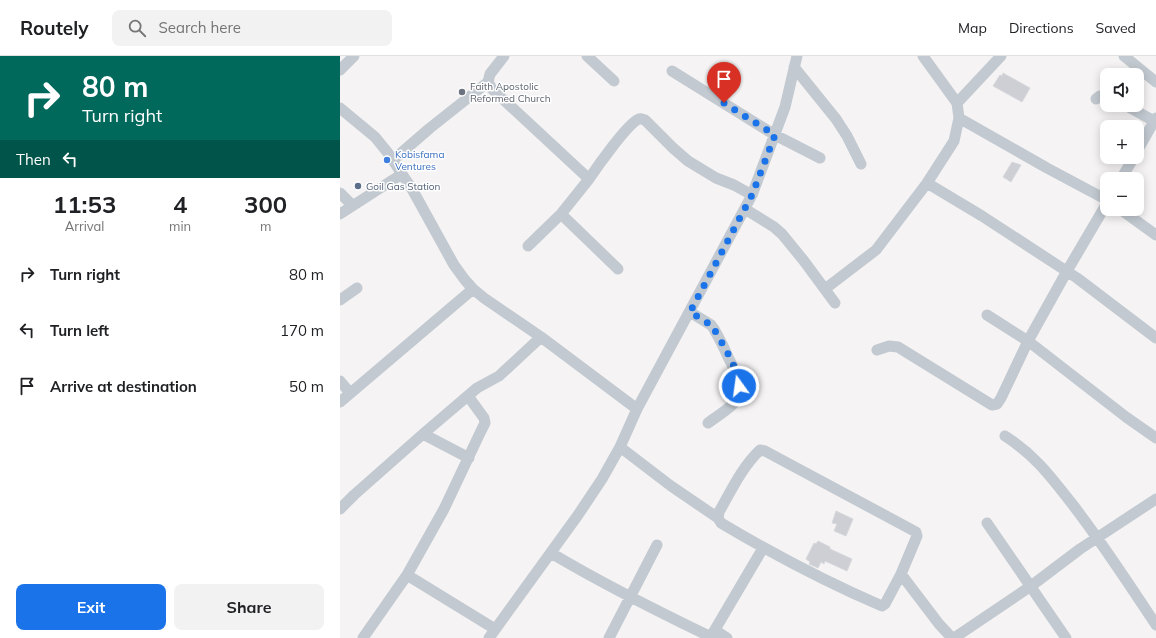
<!DOCTYPE html>
<meta charset="utf-8">
<style>
body{margin:0;font-family:Mulish,sans-serif;background:#f2f2f2;color:#202124;height:100vh;display:flex;flex-direction:column;font-size:15px;white-space:nowrap}
*{box-sizing:border-box;margin:0}
p{font-size:13px;color:#757577}
.icon{flex:none;width:22px;height:22px;fill:none;stroke:currentColor;stroke-width:2;stroke-linecap:round;stroke-linejoin:round}
.map{position:relative;flex:1;overflow:hidden}
.side{display:flex;flex-direction:column;background:#fff;width:340px}
.side>*{flex:none}
.hud{background:#00695c;color:#fff;overflow:hidden}
.controls{position:absolute;left:760px;top:12px;display:grid;gap:8px}
.controls a{display:grid;place-items:center;width:44px;height:44px;border-radius:8px;background:#fff;box-shadow:0 2px 10px #0003;font-size:20px}
.pin{position:absolute;display:grid;place-items:center;width:34px;height:34px;color:#fff;margin:-41px -17px;border-radius:50% 50% 50% 0;rotate:-45deg;box-shadow:0 0 4px #0007}
.pin .icon{rotate:45deg}
.me{position:absolute;width:44px;margin:-22px;rotate:346deg;stroke-linejoin:round;filter:drop-shadow(0 0 3px #0008)}
.turn{display:flex;align-items:center;gap:14px;height:84px;padding:0 16px;font-size:18px}
.turn .icon{width:52px;height:52px;stroke-width:2.5}
.turn b{display:block;font-size:28px;line-height:34px}
.then{display:flex;align-items:center;height:38px;padding:0 16px;background:#0003;gap:8px;font-size:15px}
.eta{display:flex;justify-content:space-evenly;align-items:center;height:68px;text-align:center}
.eta b{font-size:24px;font-weight:700;line-height:28px}
.action{display:flex;gap:8px;margin-top:auto;padding:8px 16px}
.action a{flex:1;height:46px;border-radius:8px;background:#1a73e8;color:#fff;font-size:16px;font-weight:700;line-height:46px;text-align:center}
.action a+a{background:#f2f2f2;color:#202124}
ul{padding:0;list-style:none}
li{display:flex;align-items:center;gap:12px;height:56px;padding:0 16px}
li div{flex:1}
li b{display:block;font-size:15px}
li em{font-style:normal}
header{display:flex;align-items:center;gap:24px;box-sizing:border-box;height:56px;padding:0 20px;background:#fff;border-bottom:1px solid #e0e0e0}
header strong{font-size:19px}
nav{display:flex;gap:22px;margin-inline-start:auto;font-size:14px}
.search{width:280px;height:36px;background:#f2f2f2;display:flex;align-items:center;gap:10px;box-sizing:border-box;padding:0 14px;border-radius:8px;color:#757577;font-size:15px}
main{display:flex;flex:1;min-height:0}
.map>svg:first-child{display:block}
.building{fill:#cdcfd4;stroke:#d7d9dd}
.lines{fill:none;stroke-linecap:round;stroke-linejoin:round}
.minor{stroke:#c2c9d0;stroke-width:11}
.route{stroke:#1a73e8;stroke-width:7;stroke-dasharray:0 12.6}
.worship-dot{fill:#6b7280;stroke:#fff;stroke-width:1.5}
.shop-dot{fill:#3f7fe0;stroke:#fff;stroke-width:1.5}
.service-dot{fill:#5c6f8a;stroke:#fff;stroke-width:1.5}
.labels{text-anchor:middle;stroke-width:3;stroke-linejoin:round;paint-order:stroke}
.worship-label{font-size:10px;fill:#5b616d;stroke:#fff;text-anchor:start}
.shop-label{font-size:10px;fill:#366cbe;stroke:#fff;text-anchor:start}
.service-label{font-size:10px;fill:#4e5e75;stroke:#fff;text-anchor:start}
</style>
<header>
<strong>Routely</strong>
<div class="search"><svg class="icon" aria-label="search" viewBox="0 0 24 24"><circle cx="10" cy="10" r="6"/><path d="M15 15l6 6"/></svg>Search here</div>
<nav><a>Map</a><a>Directions</a><a>Saved</a></nav>
</header>
<main>
<section class="side">
<div class="hud">
<div class="turn"><svg class="icon" aria-label="right" viewBox="0 0 24 24"><path d="M7 20v-9h11M14 6l5 5-5 5"/></svg><div><b>80 m</b>Turn right</div></div>
<div class="then">Then<svg class="icon" aria-label="left" viewBox="0 0 24 24"><path d="M17 20v-9H6M10 6l-5 5 5 5"/></svg></div>
</div>
<div class="eta">
<div><b>11:53</b><p>Arrival</p></div>
<div><b>4</b><p>min</p></div>
<div><b>300</b><p>m</p></div>
</div>
<ul>
<li><svg class="icon" aria-label="right" viewBox="0 0 24 24"><path d="M7 20v-9h11M14 6l5 5-5 5"/></svg><div><b>Turn right</b></div><em>80 m</em></li>
<li><svg class="icon" aria-label="left" viewBox="0 0 24 24"><path d="M17 20v-9H6M10 6l-5 5 5 5"/></svg><div><b>Turn left</b></div><em>170 m</em></li>
<li><svg class="icon" aria-label="arrive" viewBox="0 0 24 24"><path d="M6 21V4h12l-3 4 3 4H6"/></svg><div><b>Arrive at destination</b></div><em>50 m</em></li>
</ul>
<div class="action"><a>Exit</a><a>Share</a></div>
</section>
<div class="map">
<svg width="816" height="582" viewBox="0 0 816 582">
<rect width="100%" height="100%" fill="#f5f3f3"/>
<path class="building" d="M663,17l27,15 -8,14 -29,-16 7,-11 2,1z
M672,106l9,3 -10,17 -8,-5z
M496,455l17,8 -7,17 -12,-5 3,-7 -5,-1z
M478,485l12,6v2l22,10 -5,12 -22,-10 -1,3 -3,-2 -3,6 -9,-4 1,-2 -4,-3 8,-16 2,1z"/>
<g class="lines">
<path class="minor" d="M164,0l-14,18 -2,8 4,7 97,90 -28,35 -33,32
M247,0l27,25
M784,0l32,26
M454,11l42,52 11,17 14,28
M0,14l14,-14
M332,15l103,64 45,23
M756,43l4,-3h7
M617,47l44,-47
M785,49l29,16
M0,52l35,29 13,16 24,36 42,76 11,15 8,9 11,9 57,39 96,72
M619,62l88,50 60,32
M797,95l19,-33
M53,104l37,-32 58,-46
M249,123c8,-12 39,-56 50,-60 2,-1 3,0 6,1l28,28 15,13 28,17 18,7 18,10
M781,123l13,-22
M587,127l55,33 95,62 79,60
M0,137l12,12
M405,153l29,18 8,7 22,27 31,42
M780,153l36,26
M0,158l62,-40
M221,158l57,55
M485,233l51,-39 51,-67 27,-42 5,-23 -2,-15 -34,-47
M0,244l17,-12
M350,256l21,13 3,4c5,9 10,18 14,28 8,15 17,31 5,47 -7,7 -17,13 -25,19
M647,259l41,26 39,-70 40,-68
M537,294l12,-4 9,1 94,58 5,-1 4,-6 27,-57 98,76 30,21
M0,325l10,12
M0,346l133,-113
M83,378l46,24
M665,380c31,20 46,41 68,69 30,39 56,79 83,120
M280,391l51,39 47,32
M0,453l14,-14 69,-61 54,-46 22,-12 42,-39
M647,467l79,115
M211,497c52,31 106,58 160,84
M561,518l16,-38 -1,-4 -151,-81 -5,-1c-18,17 -29,41 -41,62l-1,6 3,5c52,31 105,59 161,83l3,-2 16,-30 38,50 13,14
M67,519l88,54
M375,574l12,8
M23,582l44,-63 37,-66 36,-76 5,-10 -1,-5 -16,-22
M149,582l89,-123 24,-36 18,-32 17,-38 115,-214 33,-88 12,-51
M269,582l48,-93
M370,582l53,-90
M614,582l77,-52 49,-37 76,-50"/>
</g>
<g class="lines">
<path class="route" d="M384,47l51,32 -23,60 -62,117 21,13 3,4c9,16 24,39 25,57"/>
</g>
<circle class="worship-dot" cx="122" cy="36" r="4"/>
<circle class="shop-dot" cx="47" cy="104" r="4"/>
<circle class="service-dot" cx="18" cy="130" r="4"/>
<g class="labels">
<g class="worship-label">
<text x="130" y="34">Faith Apostolic<tspan x="130" dy="12">Reformed Church</tspan></text>
</g>
<g class="shop-label">
<text x="55" y="102">Kobisfama<tspan x="55" dy="12">Ventures</tspan></text>
</g>
<g class="service-label">
<text x="26" y="134">Goil Gas Station</text>
</g>
</g>
</svg>
<div class="controls">
<a><svg class="icon" aria-label="sound" viewBox="0 0 24 24"><path d="M4 9h4l5-4v14l-5-4H4zM17 9q2 3 0 6"/></svg></a>
<a>+</a>
<a>−</a>
</div>
<div class="pin" style="left:384px;top:47px;background:#d93025"><svg class="icon" aria-label="arrive" viewBox="0 0 24 24"><path d="M6 21V4h12l-3 4 3 4H6"/></svg></div>
<svg class="me" style="left:399px;top:330px" viewBox="-20 -20 40 40"><circle r="17" fill="#1a73e8" stroke="#fff" stroke-width="3"/><path d="M0-11L8 9 0 5-8 9z" fill="#fff"/></svg>
</div>
</main>
